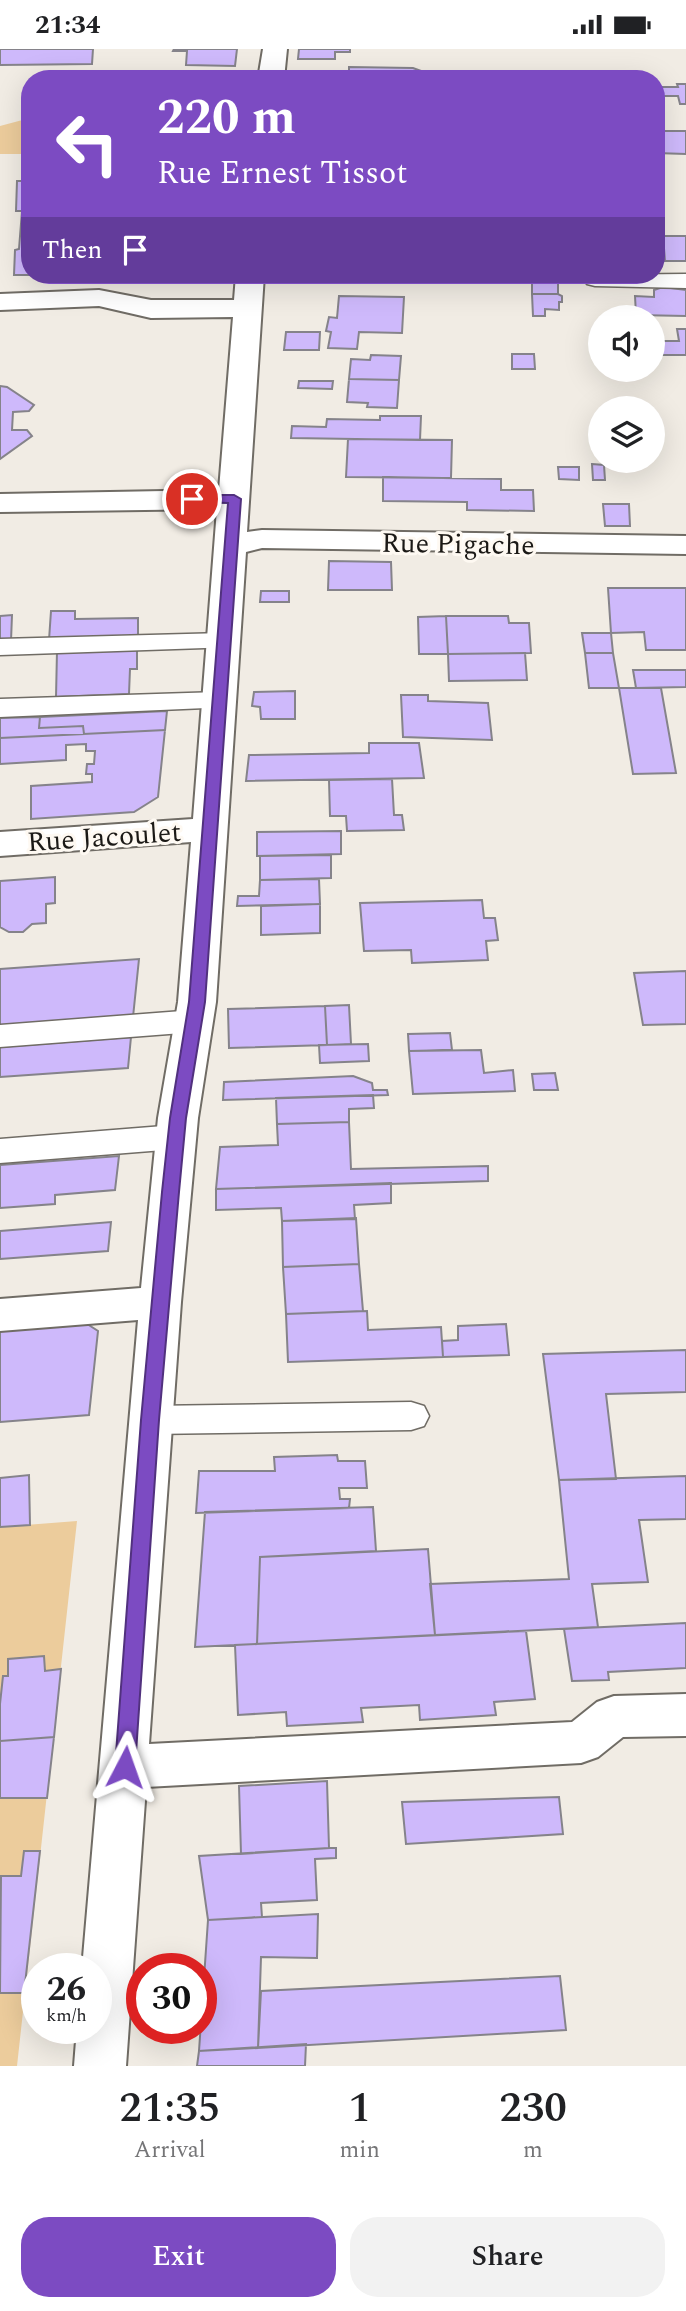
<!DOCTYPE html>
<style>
body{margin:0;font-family:Spectral,serif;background:#f2f2f2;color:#202124;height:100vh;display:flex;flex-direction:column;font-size:26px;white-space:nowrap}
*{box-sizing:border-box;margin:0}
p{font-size:23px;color:#757577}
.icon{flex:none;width:38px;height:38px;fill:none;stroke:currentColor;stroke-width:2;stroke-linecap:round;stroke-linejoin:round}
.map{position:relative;height:2017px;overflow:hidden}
.sheet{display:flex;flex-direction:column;background:#fff;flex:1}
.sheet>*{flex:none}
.guide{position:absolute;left:21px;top:21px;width:644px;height:214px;border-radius:28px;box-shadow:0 7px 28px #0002;background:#7c4bc2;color:#fff;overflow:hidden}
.fabs{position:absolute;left:588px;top:256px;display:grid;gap:14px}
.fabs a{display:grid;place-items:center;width:77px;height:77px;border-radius:50%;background:#fff;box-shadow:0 7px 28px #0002;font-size:35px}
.speed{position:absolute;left:21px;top:1904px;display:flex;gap:14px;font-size:35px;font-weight:700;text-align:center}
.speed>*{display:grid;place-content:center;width:91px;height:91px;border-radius:50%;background:#fff;box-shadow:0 7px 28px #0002;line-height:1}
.speed small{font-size:18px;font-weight:400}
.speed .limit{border:10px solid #d22;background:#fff;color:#111}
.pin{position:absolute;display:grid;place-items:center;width:60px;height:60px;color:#fff;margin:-30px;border:4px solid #fff;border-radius:50%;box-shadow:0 2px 7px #0007}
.me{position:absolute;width:77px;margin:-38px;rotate:4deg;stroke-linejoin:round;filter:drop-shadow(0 0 5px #0008)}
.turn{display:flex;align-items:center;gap:24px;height:147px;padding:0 21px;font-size:32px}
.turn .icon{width:91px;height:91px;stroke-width:2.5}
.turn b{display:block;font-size:49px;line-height:60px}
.then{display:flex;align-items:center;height:66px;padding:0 21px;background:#0003;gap:14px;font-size:26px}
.eta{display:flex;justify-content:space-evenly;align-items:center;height:119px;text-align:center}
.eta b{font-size:42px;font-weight:600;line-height:49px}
.action{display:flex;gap:14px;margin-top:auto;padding:14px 21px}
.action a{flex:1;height:80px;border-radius:28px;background:#7c4bc2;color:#fff;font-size:28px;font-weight:600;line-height:80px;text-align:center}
.action a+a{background:#f2f2f2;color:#202124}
.status{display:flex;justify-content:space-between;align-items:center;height:49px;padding:0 35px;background:#fff;direction:ltr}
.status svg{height:19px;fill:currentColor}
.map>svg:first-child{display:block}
.green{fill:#eccc9c}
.building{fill:#ceb9fb;stroke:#85838a;stroke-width:2}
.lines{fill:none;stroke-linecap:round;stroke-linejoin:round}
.service-casing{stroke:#706c65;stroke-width:3}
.minor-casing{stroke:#706c65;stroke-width:4}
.service{fill:#fff;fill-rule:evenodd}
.minor{fill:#fff;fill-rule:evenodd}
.route{fill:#7c4bc2;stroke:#51317e;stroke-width:2}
.labels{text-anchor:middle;stroke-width:6;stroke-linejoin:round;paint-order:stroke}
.street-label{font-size:28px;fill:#1b1916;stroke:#fef9f2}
</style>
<div class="status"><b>21:34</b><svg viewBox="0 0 49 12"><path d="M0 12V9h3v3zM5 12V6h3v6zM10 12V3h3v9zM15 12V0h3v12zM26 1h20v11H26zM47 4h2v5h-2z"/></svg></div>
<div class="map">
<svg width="686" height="2017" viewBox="0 0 686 2017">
<rect width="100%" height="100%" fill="#f1ece4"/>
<path class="green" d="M30,69v36h-30v-28z
M77,1472l-60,545h-17v-539z"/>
<path class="building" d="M0,0h93l-1,15 -92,1z
M174,0h63l-2,17 -49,-1 1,-14h-14z
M299,0h51v3h-15v7h-37z
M349,18l64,1 8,3 -1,5 -5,3h-85l1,-8h18z
M677,35h9v20h-6l-2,-8h-18l-1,-9h19z
M656,82h30v23l-30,-1z
M17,132h13v94h-16l1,-25 4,-1 3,-38h-6z
M663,187h23v25h-21z
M532,226h26v19h-26z
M663,238l23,3v26l-50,-1 -1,-19 19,1v-7z
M532,245h26l4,2v6h-3v8l-14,-1v7h-12z
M339,247l65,1 -2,36 -43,-1 -2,17 -29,-1 3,-16 -5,-1 3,-14 8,1z
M677,280h9v26h-24l-2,-14h19z
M286,283h34l-1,18h-35z
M512,305h22l1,15h-23z
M371,306l30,1 -2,24 -50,-1 2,-20 19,1z
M349,330l50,1 -2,28 -30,-1 1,-4 -21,-1z
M299,332h34l-1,8 -34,-1z
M0,337l7,1 27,18 -5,6 -16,1 -1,18h15l5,6 -32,23z
M380,367h41l-1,24 -129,-2 1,-12 34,1 1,-8 53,1z
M348,390l104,1 -1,38 -105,-1z
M592,415l12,1 1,15h-12z
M558,418h21v13l-20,-1z
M383,428l118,2v11h32l1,21 -67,-1v-8l-84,-1z
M603,455h26l1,22h-25z
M329,512l62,1 1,28h-64z
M608,539h78v62h-40l-2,-18 -33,1z
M261,542h28v11h-29z
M51,562h24v8l63,-1v19l-89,3z
M12,566l-1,26h-11v-25z
M446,567l2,38h-29l-1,-37z
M446,567h62l1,7h20l2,30 -83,1z
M582,584h29l2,20h-28z
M137,600v20h-7l-1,25 -73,3 1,-46z
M525,604l2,27 -78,1 -1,-27z
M585,604h28l6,35h-30z
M633,621h53v17l-50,1z
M619,639h42l15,85 -43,1z
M295,642v28h-34l-1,-12 -8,-1 2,-14z
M401,646h27v6l60,2 4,37 -89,-3z
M167,662l-2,19 -81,4 -1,-8 -44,2 1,-11z
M40,668l-1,11 44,-2 1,8 -84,4v-20z
M165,681l-7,67 -24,15 -103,7v-33l61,-4v-8h-6l1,-10h7l1,-13h-9v-7l-20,1v15l-66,4v-26z
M369,694h50l5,35 -178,3 3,-26 120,-2z
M392,730l2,36h8l2,15 -57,1 -1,-15h-16l-1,-36z
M341,782v23l-84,2v-24z
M331,806v23l-71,2v-24z
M55,828v26l-9,1v19l-14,1 -9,8h-14l-9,-5v-46z
M319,830l1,25 -83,2 1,-10h21l1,-16z
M482,851l2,18h11l3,22 -12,1 2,19 -76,3 -1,-13 -47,1 -4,-48z
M320,855v29l-59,2v-29z
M139,910l-6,58 -133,12v-60z
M686,922v53l-43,1 -9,-52z
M349,956l2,39 -24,1 -2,-39z
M325,957l2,39 -98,3 -1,-39z
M450,984l2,17 -43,1 -1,-17z
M131,988l-3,31 -128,9v-30z
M368,995l1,17 -49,2 -1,-18z
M481,1001l3,23 29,-3 2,21 -102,3 -4,-43z
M555,1024l3,17h-24l-2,-16z
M353,1027l19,7 1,7h14l1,5 -165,5 1,-18z
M373,1046l1,13 -25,1v13l-72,2 -1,-26z
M349,1073l2,47 137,-3v15l-272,8 4,-42 58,-2 -1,-21z
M119,1107l-4,34 -60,5v9l-55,4v-43z
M391,1134v20l-37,2 1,14 -73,2 -1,-13 -65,2v-21z
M356,1169l3,46 -76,3 -1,-46z
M111,1173l-3,29 -108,8v-28z
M359,1215l4,47 -77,3 -3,-47z
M367,1262l1,19 73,-3 2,30 -155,5 -2,-48z
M81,1271l17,11 -9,84 -89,7v-95z
M506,1275l3,31 -66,2 -1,-16 16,-1v-14z
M686,1301v42l-80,2 10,85 -57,1 -16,-126z
M337,1406l1,6h27l2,27h-28l1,11h10l-1,9 -153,5 3,-42h76l-1,-14z
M29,1426l1,50 -30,2v-49z
M686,1427v43l-47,1 9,62 -56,2 6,43 -163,8 -5,-51 139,-5 -10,-99z
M373,1458l3,44 -116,6 -3,87 -62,3 10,-135z
M428,1500l7,86 -178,9 3,-87z
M686,1574v45l-78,4 1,8 -37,1 -8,-52z
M526,1582l9,68 -41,3 2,13 -76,5 -1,-15 -58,3 2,14 -76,4 -1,-14 -48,3 -3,-70z
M44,1607l1,15 16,-2 -7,68 -54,4v-37l3,-28h5v-17z
M54,1688l-7,61h-47v-57z
M327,1732l2,67 -88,6 -2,-68z
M559,1748l4,37 -157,10 -4,-42z
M329,1799h7v10l-21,1 2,41 -56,3 1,14 -54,3 -9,-64z
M24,1802h16l-16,142h-24l1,-117h20z
M318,1865l-1,44 -56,-1 -3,91 -59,3 9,-131z
M560,1927l6,54 -308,18 3,-57z
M306,1995l-1,22h-108l2,-15z"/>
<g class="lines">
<defs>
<path id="service" d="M686,225v14l-91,-2 -8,-2 -3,-5 3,-4z
M224,584l10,2 3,6 -3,6 -234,8v-16z
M219,643l10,3 4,6 -4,6 -229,10v-18z
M195,961l11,3 5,8 -5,8 -11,3 -195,15v-22z
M176,1076l11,4 5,8 -5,8 -11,4 -176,14v-24z
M411,1353l13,4 5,10 -5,10 -13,4 -261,4 -13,-4 -5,-10 5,-10 13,-4z"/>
<path id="minor" d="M263,0h24l-3,30h-26z
M236,226h28l-17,257 15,-2 424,6v18l-424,-6 -16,4 -30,450 -18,116 -17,184 -32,442 423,-22 25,-20 17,-6 72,-2v42l-63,1 -25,20 -17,6 -435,24 -20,279h-52l3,-38h19v-59h-14l56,-649 -138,11v-32l141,-11 17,-170 20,-116 13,-160 -191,14v-24l193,-13 24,-310 -217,3v-18l219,-4 14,-173 -82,1 -52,-12 -99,4v-16l99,-4 52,10h83z"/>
</defs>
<use href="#service" class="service-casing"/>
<use href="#minor" class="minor-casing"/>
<use href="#service" class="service"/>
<use href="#minor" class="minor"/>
</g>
<path class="route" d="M192,446h42l7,4 -36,503 -19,116 -7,74 -20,228 -24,347 -3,6 -7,3 -7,-3 -3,-6 26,-347 21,-228 8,-74 19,-116 39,-499 -40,-1v-5z"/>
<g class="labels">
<g class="street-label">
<text transform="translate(458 494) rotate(1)" y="10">Rue Pigache</text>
<text transform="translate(104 787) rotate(-4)" y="10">Rue Jacoulet</text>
</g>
</g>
</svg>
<div class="fabs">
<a><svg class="icon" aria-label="sound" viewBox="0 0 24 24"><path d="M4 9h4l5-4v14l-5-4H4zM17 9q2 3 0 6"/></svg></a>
<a><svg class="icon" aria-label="layers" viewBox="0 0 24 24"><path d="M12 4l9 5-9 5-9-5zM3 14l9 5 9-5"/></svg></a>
</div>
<div class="speed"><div>26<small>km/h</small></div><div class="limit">30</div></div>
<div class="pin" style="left:192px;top:450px;background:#d93025"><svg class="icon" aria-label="arrive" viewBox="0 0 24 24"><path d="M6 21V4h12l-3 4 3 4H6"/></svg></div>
<svg class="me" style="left:125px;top:1718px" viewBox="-20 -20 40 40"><path d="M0-17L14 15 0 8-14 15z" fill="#7c4bc2" stroke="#fff" stroke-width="4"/></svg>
<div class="guide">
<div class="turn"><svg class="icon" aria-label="left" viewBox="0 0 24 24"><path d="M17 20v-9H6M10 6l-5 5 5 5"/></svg><div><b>220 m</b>Rue Ernest Tissot</div></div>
<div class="then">Then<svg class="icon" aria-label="arrive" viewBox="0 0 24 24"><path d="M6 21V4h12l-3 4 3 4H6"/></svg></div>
</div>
</div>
<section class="sheet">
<div class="eta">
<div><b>21:35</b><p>Arrival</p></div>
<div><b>1</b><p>min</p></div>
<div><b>230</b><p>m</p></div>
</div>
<div class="action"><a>Exit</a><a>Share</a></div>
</section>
